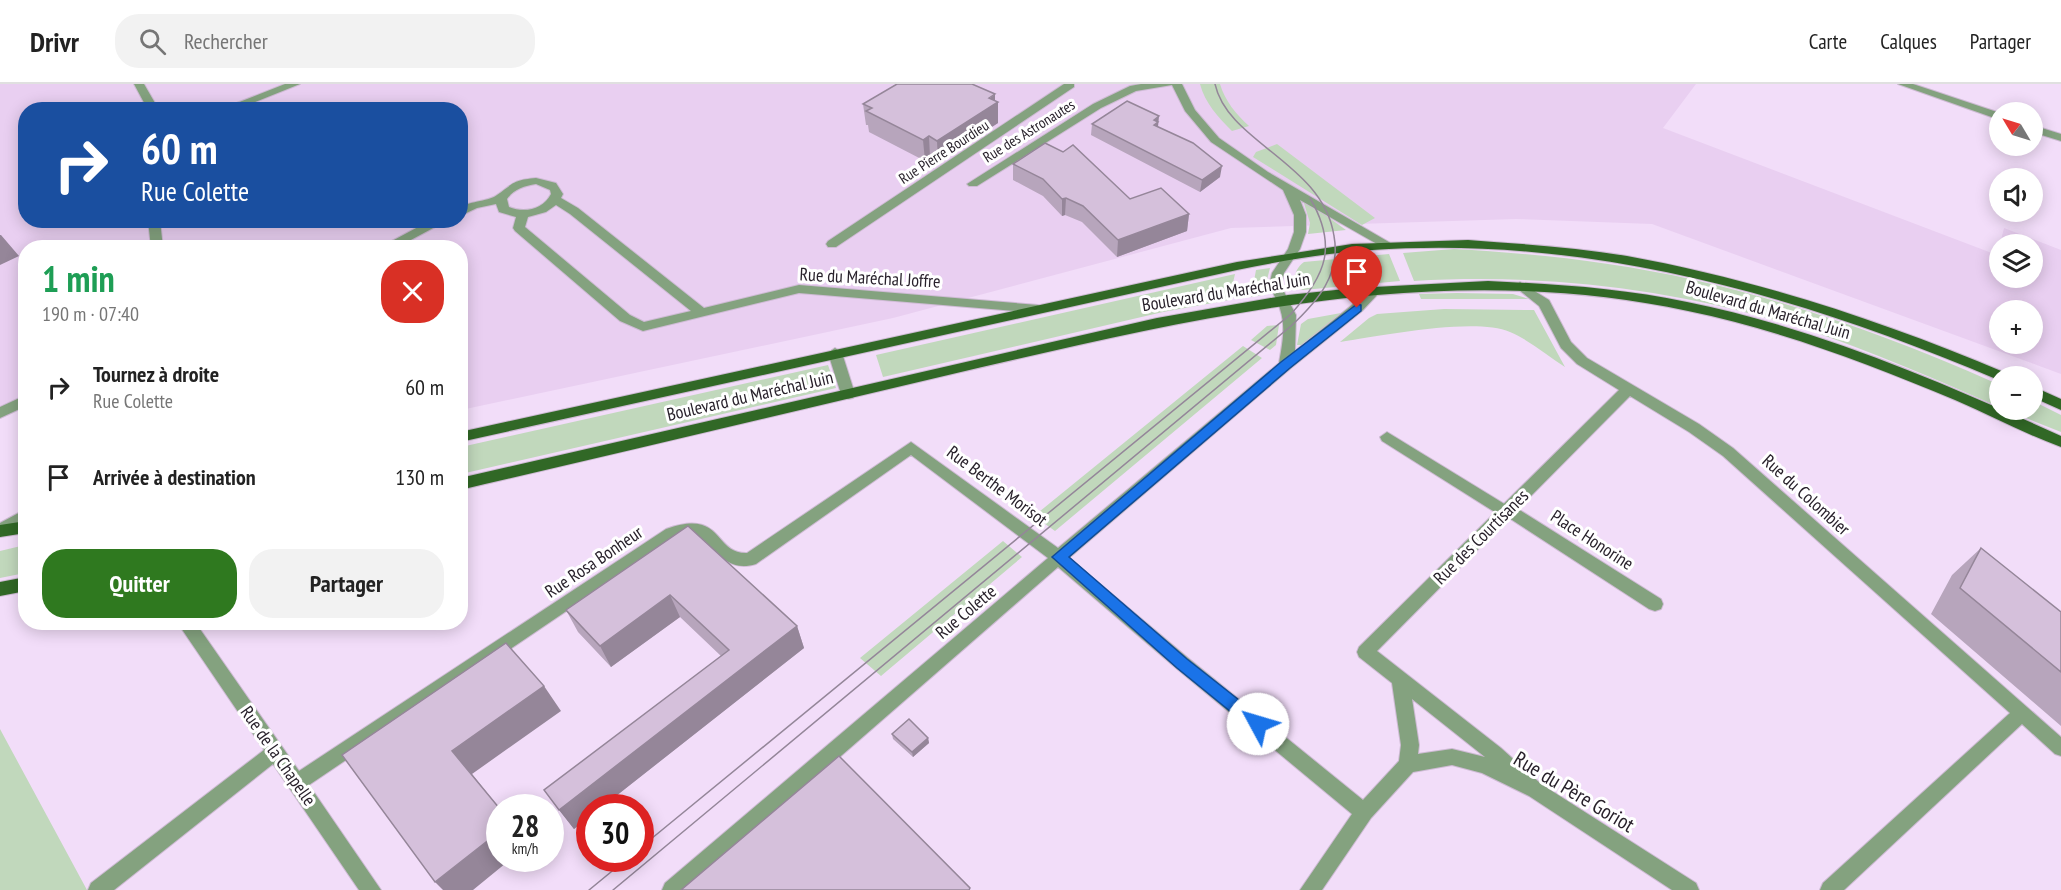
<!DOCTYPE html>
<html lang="fr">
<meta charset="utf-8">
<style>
body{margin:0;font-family:"PT Sans Narrow",sans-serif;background:#f2f2f2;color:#222;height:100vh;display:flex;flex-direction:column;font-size:22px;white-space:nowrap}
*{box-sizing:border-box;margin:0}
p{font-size:20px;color:#767676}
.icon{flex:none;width:33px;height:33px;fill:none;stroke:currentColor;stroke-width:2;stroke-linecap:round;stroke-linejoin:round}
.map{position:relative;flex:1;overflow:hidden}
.drawer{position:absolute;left:18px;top:156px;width:450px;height:390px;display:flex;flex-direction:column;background:#fff;border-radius:24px;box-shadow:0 3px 15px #0003}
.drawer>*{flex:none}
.guide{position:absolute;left:18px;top:18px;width:450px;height:126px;border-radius:24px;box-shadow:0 3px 15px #0003;background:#1a4fa0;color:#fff;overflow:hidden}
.needle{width:39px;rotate:308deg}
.tools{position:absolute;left:1989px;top:18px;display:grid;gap:12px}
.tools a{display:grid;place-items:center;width:54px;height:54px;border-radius:50%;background:#fff;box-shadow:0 3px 15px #0003;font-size:30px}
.speed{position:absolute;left:486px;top:710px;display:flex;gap:12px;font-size:30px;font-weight:700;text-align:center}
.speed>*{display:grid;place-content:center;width:78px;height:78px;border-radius:50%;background:#fff;box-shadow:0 3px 15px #0003;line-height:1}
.speed small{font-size:15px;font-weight:400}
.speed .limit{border:9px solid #d22;background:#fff;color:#111}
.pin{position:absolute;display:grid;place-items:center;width:51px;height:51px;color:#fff;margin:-62px -26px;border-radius:50% 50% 50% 0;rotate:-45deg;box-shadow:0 0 6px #0007}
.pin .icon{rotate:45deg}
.me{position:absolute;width:66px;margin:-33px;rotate:309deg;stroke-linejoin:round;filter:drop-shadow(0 0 4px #0008)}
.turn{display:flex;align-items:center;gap:21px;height:126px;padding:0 24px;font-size:27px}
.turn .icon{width:78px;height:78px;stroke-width:2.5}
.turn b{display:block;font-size:42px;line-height:51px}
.round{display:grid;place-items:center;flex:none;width:63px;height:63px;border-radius:24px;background:#f2f2f2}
.overview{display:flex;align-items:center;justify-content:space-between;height:102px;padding:0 24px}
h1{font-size:36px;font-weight:600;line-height:45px;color:#1e9e55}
.cta{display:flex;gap:12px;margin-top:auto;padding:12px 24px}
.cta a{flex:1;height:69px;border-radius:24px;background:#2f791f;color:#fff;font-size:24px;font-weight:600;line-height:69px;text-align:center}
.cta a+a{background:#f2f2f2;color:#222}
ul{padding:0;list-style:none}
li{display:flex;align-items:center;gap:18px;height:90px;padding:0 24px}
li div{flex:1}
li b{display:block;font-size:22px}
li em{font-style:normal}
header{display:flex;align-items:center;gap:36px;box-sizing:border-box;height:84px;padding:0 30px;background:#fff;border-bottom:2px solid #e0e0e0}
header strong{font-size:28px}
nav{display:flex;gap:33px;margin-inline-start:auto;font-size:21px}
.search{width:420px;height:54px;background:#f2f2f2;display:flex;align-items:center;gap:15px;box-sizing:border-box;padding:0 21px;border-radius:24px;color:#767676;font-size:22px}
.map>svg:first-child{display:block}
.built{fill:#e9cff1;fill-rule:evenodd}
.green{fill:#c1d8bc}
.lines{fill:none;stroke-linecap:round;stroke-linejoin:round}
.pedestrian-casing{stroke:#cebbd4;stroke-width:2}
.minor-casing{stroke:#cebbd4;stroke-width:2}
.primary-casing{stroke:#cebbd4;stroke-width:2}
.pedestrian{fill:#84a27f;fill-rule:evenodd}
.minor{fill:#84a27f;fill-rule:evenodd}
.primary{fill:#316826;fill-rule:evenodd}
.tram{stroke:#948699;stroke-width:1.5}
.wall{fill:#b7a5bc}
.shaded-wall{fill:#958699}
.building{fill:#d5c0db;stroke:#958699;stroke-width:1.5}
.route{fill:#1a73e8;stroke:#114b97;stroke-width:1.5}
.labels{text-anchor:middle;stroke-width:6;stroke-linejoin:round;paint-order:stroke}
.far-street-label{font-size:15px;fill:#28212b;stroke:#fff}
.street-label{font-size:18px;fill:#28212b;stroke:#fff}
.near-street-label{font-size:21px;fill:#28212b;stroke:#fff}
</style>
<header>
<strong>Drivr</strong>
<div class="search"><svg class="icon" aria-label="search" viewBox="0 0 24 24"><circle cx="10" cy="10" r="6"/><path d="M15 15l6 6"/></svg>Rechercher</div>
<nav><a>Carte</a><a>Calques</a><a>Partager</a></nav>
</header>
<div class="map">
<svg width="2061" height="806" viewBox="0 0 2061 806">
<rect width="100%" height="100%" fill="#f2ddf9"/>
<path class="built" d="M0,0h1696l-33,44 334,127 2,-9 1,32h32v-34h-32l4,-16 57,22v124l-409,-150 -136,-5 -285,9 -338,90 -432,92 -1,-162h-434l-1,154 -25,12zM26,26h434v110h-434zM2000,226h32v34h-32z"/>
<path class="green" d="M1200,0h20c5,17 16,30 29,42l-17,5c-14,-14 -27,-28 -32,-47z
M1277,60l98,74 -13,7 -109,-68 3,-5z
M1307,118l39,28 -38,4 2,-11 -6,-20z
M1454,165c51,3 103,7 154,15 132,19 263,64 385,118l6,3v22c-64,-28 -128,-56 -194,-78 -127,-40 -259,-56 -391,-48l-11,-28z
M1389,170l11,27 -97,9 -8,-3c-2,-9 1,-20 9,-25z
M1270,184l-7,27 -12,2 5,-27z
M1235,190l-6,26 -66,12 -280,65 -7,-22z
M1457,209l56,1 16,5h-108l-2,-5z
M1444,225l90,1 31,57c-17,-11 -36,-27 -55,-35 -36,-15 -128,4 -170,10l29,-24 8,-4z
M1341,229l-38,32h-6l4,-21 7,-5z
M1279,241l-3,20 -6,5 -19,-10 16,-14z
M1243,262l19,12 -207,173 -21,-15z
M828,281l8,23 -375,86v-27z
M2033,317l28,14v17l-55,-22h26z
M1003,457l19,16 -141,119 -21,-18z
M25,461v28l-25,5v-27z
M0,645l87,161h-87z"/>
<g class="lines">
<defs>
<path id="pedestrian" d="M1387,348l124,76 3,4 -3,4h-10l-119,-75 -2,-4z"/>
<path id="minor" d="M134,0h10l15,26h-11z
M285,0h15l-65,26h-16z
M1064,0h10v3l-238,160h-8l-2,-3 2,-3z
M1141,0h41l13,26 24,28 49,34 126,73 -6,4 -4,-1 -84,-48 6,15v17l-6,17 -16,24 -3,13 15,29 -1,36 57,-46 17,-18h10l1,3 -1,3 -17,18 -71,57 -222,190 119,100 175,142 36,-39 2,-16 -9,-62 -33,-26 -2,-5 2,-5 260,-257 -42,-26 -16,-16 -22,-42 -25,-20 6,-4 29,18 22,42 16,16 112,66 34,24 328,289v19l-6,-2 -33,-30 -178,166h-24l3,-7 187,-170 -287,-257 -34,-24 -59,-36 -112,113 143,90 2,5 -2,5 -6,2 -6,-2 -140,-91 -132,133 124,97 40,36 155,99 3,7h-27l-143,-94 -47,-23 -30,-8 -39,7 -42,46 -49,72h-22l52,-76 -176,-146 -118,-101 -371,323h-25l3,-7 383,-325 -137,-103 -155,109c-40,13 -44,-39 -80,-27l-367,248 72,105h-22l-86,-126 -159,126h-26l3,-7 173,-133 -87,-128h18l104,149 367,-242c58,-21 47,25 81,24l164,-111 147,106 221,-185c6,-33 8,-48 -10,-77l3,-13 16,-24 6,-17v-17l-7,-16 -4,-9 -72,-48 -26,-31 -13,-26 -36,6 -35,17 -124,78h-8l-2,-2 126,-80 37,-18zM1412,615l73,58 -33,-8 -34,5 1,-9z
M1898,0h15l87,29v7z
M2032,41l29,9v7l-29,-9z
M536,94l20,5 7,11 -2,4 17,10 126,100 95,-23 239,20 7,4 -7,4 -239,-20 -156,38 -23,-10 -105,-90 -2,-3 3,-11 -17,-5 -3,-8 -19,4 -17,8v-9c11,-6 30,-6 37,-12 17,-12 16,-15 39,-17zM536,100l14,6 1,4c-8,16 -27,19 -42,13l-2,-8c7,-10 17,-13 29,-15zM556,121l14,9 121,97 -47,11 -14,-7 -105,-88 3,-10 18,-5z
M148,136h12l3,28h-12z
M431,136h17l-52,28h-17z
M835,264l7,5 13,41 -2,4 -5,1 -7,-5 -13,-41z
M26,311v11l-26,12v-11z
M26,425v14l-26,14v-14z"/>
<path id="primary" d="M1468,156c53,4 106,7 159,16 131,24 256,65 379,117l2,3h-8v4l-4,-1c-197,-84 -408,-144 -624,-129 -46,3 -91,11 -135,20l-777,172v-10l777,-170 115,-18z
M1488,197c67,3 133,7 199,21 130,26 255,80 374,134v11c-36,-13 -71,-32 -106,-47 -86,-36 -175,-70 -267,-89 -252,-54 -498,8 -744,65 -161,38 -322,76 -484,114v-12l697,-160 131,-23 67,-7z
M2032,302l29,13v11l-29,-13z
M26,437v12l-26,4v-12z
M26,493v14l-26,5v-14z"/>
</defs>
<use href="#pedestrian" class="pedestrian-casing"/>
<use href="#minor" class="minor-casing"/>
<use href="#primary" class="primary-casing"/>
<use href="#pedestrian" class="pedestrian"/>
<use href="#minor" class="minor"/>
<use href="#primary" class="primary"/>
<path class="tram" d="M640,764l651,-534c35,-39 47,-68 19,-116
M589,806l39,-32
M613,806l678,-564c27,-25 50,-52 43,-90 -11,-73 -106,-93 -119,-152"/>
</g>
<path class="wall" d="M995,16l3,23 -60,39 -8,-5 -5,4 -56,-29 -1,-7h-2l-3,-21z
M1092,40l128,53 -20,15 -109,-57z
M1013,80l117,35 59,15 -2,17 -70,26 -35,-35 -17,-7 -3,1 -19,-20 -30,-16z
M688,442l109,100 7,22 -202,159h-12v9l-16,13 -30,-39 177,-134 -41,-39 -69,50 -33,-35 -12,-22z
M1981,464l80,64v114l-130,-112 21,-39z
M892,650l36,4 1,5 -16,14 -20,-18z"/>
<path class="shaded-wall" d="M995,10v10l3,-2v21l-60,39 -1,-21z
M1159,32l-1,11 -5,9 1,-16z
M929,52l1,21 -5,4 -2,-21z
M1222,82l-2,11 -20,15 2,-12z
M1066,114l-1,17 -3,1v-17z
M1189,130l-2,17 -70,26 1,-17z
M0,151h1l18,21 -19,9z
M670,511l10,22 -69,50 -11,-21z
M797,542l7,22 -202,159h-12v9l-16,13 -15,-19z
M544,602l17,25 -89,63 28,35 -48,-58z
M928,654l1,5 -16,14 -1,-5z
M500,747v27h12l-39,32h-30l-8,-8z"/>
<path class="building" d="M897,0h75l23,10 -6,4 9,4 -61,39 -8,-5 -6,4 -57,-29 6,-3 -9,-4z
M1127,17l32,15 -5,4 4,2 -4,3 39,18 29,23 -20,14 -110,-56z
M1045,59l18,9 10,-7 57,54 31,-11 28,26 -71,26 -35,-34 -17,-8 -4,1 -19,-20 -30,-15z
M688,442l109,100 -238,184 -15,-20 185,-140 -59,-55 -70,51 -34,-36z
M1981,464l80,64v60l-101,-84z
M506,559l38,43 -92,65 48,58v22l-65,51 -93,-127z
M909,635l19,19 -16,14 -20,-18z
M839,672l131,132 -1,2h-288z"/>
<path class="route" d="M1357,220l4,1v6l-71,57 -221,189 118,102 76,60 3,5 -3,5 -5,3 -6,-3 -75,-61 -125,-111 229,-195z"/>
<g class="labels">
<g class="far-street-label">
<text transform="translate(1029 47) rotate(-32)" y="5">Rue des Astronautes</text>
<text transform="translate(944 68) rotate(-33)" y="5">Rue Pierre Bourdieu</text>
</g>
<g class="street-label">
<text transform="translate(870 194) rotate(3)" y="6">Rue du Maréchal Joffre</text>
<text transform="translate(1226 208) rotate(-9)" y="6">Boulevard du Maréchal Juin</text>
<text transform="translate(1768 226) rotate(16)" y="6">Boulevard du Maréchal Juin</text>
<text transform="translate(750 312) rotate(-13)" y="6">Boulevard du Maréchal Juin</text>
<text transform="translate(997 402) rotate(37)" y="6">Rue Berthe Morisot</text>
<text transform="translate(1806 411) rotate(42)" y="6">Rue du Colombier</text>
<text transform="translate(1481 453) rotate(-45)" y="6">Rue des Courtisanes</text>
<text transform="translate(1592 456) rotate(33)" y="6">Place Honorine</text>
<text transform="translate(594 478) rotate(-34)" y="6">Rue Rosa Bonheur</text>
<text transform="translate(966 528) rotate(-40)" y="6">Rue Colette</text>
<text transform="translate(278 672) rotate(55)" y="6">Rue de la Chapelle</text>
</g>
<g class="near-street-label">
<text transform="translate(1574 708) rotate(31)" y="7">Rue du Père Goriot</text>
</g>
</g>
</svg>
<div class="tools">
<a><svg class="needle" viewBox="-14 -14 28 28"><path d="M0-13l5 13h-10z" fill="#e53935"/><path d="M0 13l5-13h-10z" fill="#767676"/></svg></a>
<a><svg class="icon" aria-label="sound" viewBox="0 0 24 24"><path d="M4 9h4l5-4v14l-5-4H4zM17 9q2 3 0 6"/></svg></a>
<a><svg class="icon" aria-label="layers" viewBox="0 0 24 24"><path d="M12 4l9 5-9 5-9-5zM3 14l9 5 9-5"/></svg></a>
<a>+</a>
<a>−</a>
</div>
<div class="speed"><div>28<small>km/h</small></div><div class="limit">30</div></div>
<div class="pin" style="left:1357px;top:224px;background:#d93025"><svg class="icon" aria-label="arrive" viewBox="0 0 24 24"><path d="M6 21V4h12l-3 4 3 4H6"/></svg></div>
<svg class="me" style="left:1258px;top:640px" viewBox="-20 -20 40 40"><circle r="19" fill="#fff"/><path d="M0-13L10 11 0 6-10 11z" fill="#1a73e8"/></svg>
<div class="guide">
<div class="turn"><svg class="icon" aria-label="right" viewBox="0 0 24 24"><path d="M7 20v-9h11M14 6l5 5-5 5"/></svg><div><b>60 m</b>Rue Colette</div></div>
</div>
<section class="drawer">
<div class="overview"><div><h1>1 min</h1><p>190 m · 07:40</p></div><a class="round" style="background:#d93025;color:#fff"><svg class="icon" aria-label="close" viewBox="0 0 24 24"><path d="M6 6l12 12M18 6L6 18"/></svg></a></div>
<ul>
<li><svg class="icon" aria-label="right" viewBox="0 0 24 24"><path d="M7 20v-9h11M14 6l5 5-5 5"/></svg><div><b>Tournez à droite</b><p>Rue Colette</p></div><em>60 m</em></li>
<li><svg class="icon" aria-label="arrive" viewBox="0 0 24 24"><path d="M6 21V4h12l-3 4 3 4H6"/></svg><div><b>Arrivée à destination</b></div><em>130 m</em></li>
</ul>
<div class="cta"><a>Quitter</a><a>Partager</a></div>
</section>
</div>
